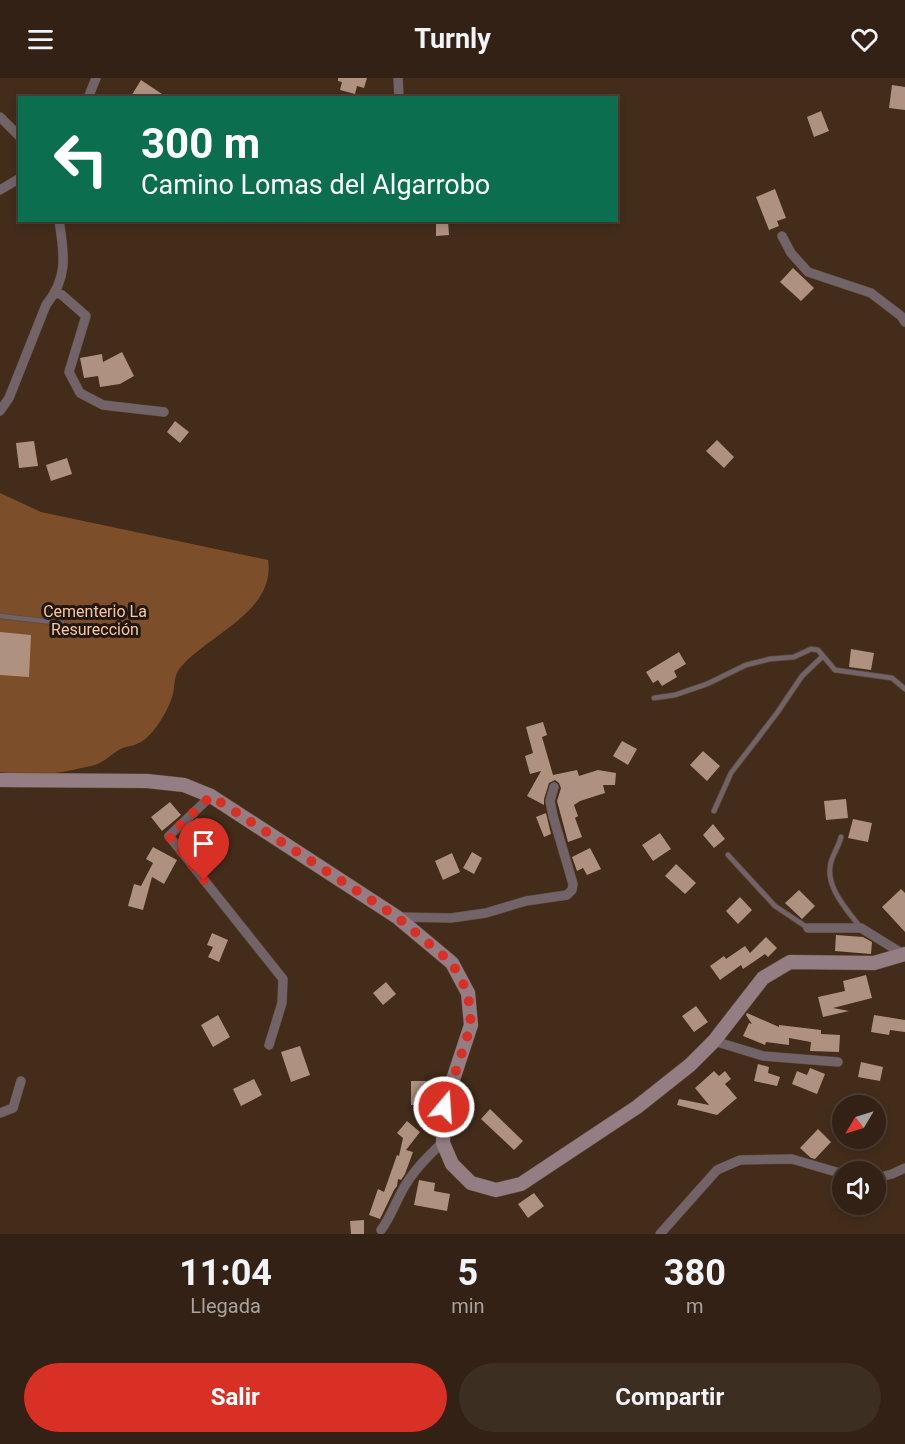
<!DOCTYPE html>
<html lang="es">
<meta charset="utf-8">
<style>
body{margin:0;font-family:Roboto,sans-serif;background:#3d2e22;color:#f1f3f6;height:100vh;display:flex;flex-direction:column;font-size:22px;white-space:nowrap}
*{box-sizing:border-box;margin:0}
p{font-size:20px;color:#a8a3a0}
.icon{flex:none;width:33px;height:33px;fill:none;stroke:currentColor;stroke-width:2;stroke-linecap:round;stroke-linejoin:round}
.map{position:relative;height:1156px;overflow:hidden}
.details{display:flex;flex-direction:column;background:#322114;flex:1}
.details>*{flex:none}
.guide{position:absolute;left:18px;top:18px;width:600px;height:126px;border-radius:0px;box-shadow:0 3px 9px #0003,0 0 0 2px #4d3e34;background:#0b6e4f;color:#fff;overflow:hidden}
.needle{width:39px;rotate:232deg}
.controls{position:absolute;left:832px;top:1017px;display:grid;gap:12px}
.controls a{display:grid;place-items:center;width:54px;height:54px;border-radius:50%;background:#322114;box-shadow:0 3px 9px #0003,0 0 0 2px #4d3e34;font-size:30px}
.pin{position:absolute;display:grid;place-items:center;width:51px;height:51px;color:#fff;margin:-62px -26px;border-radius:50% 50% 50% 0;rotate:-45deg;box-shadow:0 0 6px #0007}
.pin .icon{rotate:45deg}
.me{position:absolute;width:66px;margin:-33px;rotate:18deg;stroke-linejoin:round;filter:drop-shadow(0 0 4px #0008)}
.turn{display:flex;align-items:center;gap:21px;height:126px;padding:0 24px;font-size:27px}
.turn .icon{width:78px;height:78px;stroke-width:2.5}
.turn b{display:block;font-size:42px;line-height:51px}
.eta{display:flex;justify-content:space-evenly;align-items:center;height:102px;text-align:center}
.eta b{font-size:36px;font-weight:700;line-height:42px}
.cta{display:flex;gap:12px;margin-top:auto;padding:12px 24px}
.cta a{flex:1;height:69px;border-radius:36px;background:#d93025;color:#fff;font-size:24px;font-weight:700;line-height:69px;text-align:center}
.cta a+a{background:#3d2e22;color:#f1f3f6}
header{display:flex;justify-content:space-between;align-items:center;height:78px;padding:0 24px;background:#322114;font-size:27px;font-weight:700}
.map>svg:first-child{display:block}
.green{fill:#7c4e29}
.building{fill:#af917f}
.lines{fill:none;stroke-linecap:round;stroke-linejoin:round}
.lane-casing{stroke:#604a3a;stroke-width:6}
.street-casing{stroke:#604a3a;stroke-width:10}
.secondary-casing{stroke:#604a3a;stroke-width:15}
.lane{stroke:#716367;stroke-width:4.5}
.street{stroke:#716367;stroke-width:9}
.secondary{stroke:#957d84;stroke-width:14}
.route{stroke:#d93025;stroke-width:10;stroke-dasharray:0 18}
.labels{text-anchor:middle;stroke-width:6;stroke-linejoin:round;paint-order:stroke}
.park-label{font-size:16px;fill:#f7c7a5;stroke:#21170f}
</style>
<header><svg class="icon" aria-label="menu" viewBox="0 0 24 24"><path d="M4 6h16M4 12h16M4 18h16"/></svg>Turnly<svg class="icon" aria-label="heart" viewBox="0 0 24 24"><path d="M12 20l-8-8c-3-5 5-10 8-4 3-6 11-1 8 4z"/></svg></header>
<div class="map">
<svg width="905" height="1156" viewBox="0 0 905 1156">
<rect width="100%" height="100%" fill="#432c1a"/>
<path class="green" d="M0,415l41,19 227,48c8,52 -61,75 -88,108 -6,7 -5,17 -7,26 -4,15 -17,37 -29,46 -7,5 -14,6 -21,8 -10,4 -18,14 -28,17 -16,4 -42,9 -58,10 -12,0 -25,-2 -37,-3z"/>
<path class="building" d="M338,0h29l-3,10 -7,-2 -2,8 -15,-4 2,-8 -4,-1z
M141,2l27,18h-38z
M892,7l13,2v23l-16,-2z
M821,33l8,20 -15,6 -7,-20z
M775,111l11,29 -9,3 2,5 -10,4 -13,-33z
M436,142h12l1,15 -13,1z
M793,190l21,20 -13,13 -21,-19z
M122,274l12,24 -14,8 -20,3 -2,-11 -14,2 -4,-20 22,-4 1,8z
M175,343l14,11 -9,11 -13,-11z
M717,362l17,17 -10,11 -18,-17z
M34,363l4,25 -19,2 -3,-25z
M67,380l5,16 -21,7 -5,-16z
M0,554l31,3 -2,42 -29,-2z
M851,571l23,4 -3,17 -22,-3z
M679,574l7,12 -12,7 3,6 -15,9 -4,-6 -5,3 -7,-11z
M543,644l4,13 -5,2 11,38 24,-5 2,6 19,-6 18,3 -1,12h-12l2,8 -25,8 -6,4 4,11 -3,2 7,19 -14,5 -11,-41 4,-13 -2,-5 -4,-3 -6,3 -5,16v6l-17,-9 14,-25 -11,3 -5,-18 8,-3 -7,-26z
M622,663l15,8 -9,16 -15,-9z
M703,673l17,15 -13,15 -17,-16z
M846,721l2,19 -22,2 -2,-19z
M170,724l11,13 -19,16 -11,-14z
M546,735l5,21 -7,3 -8,-20z
M197,740l13,11 -17,20 -13,-10z
M853,741l19,4 -4,19 -20,-4z
M713,746l12,15 -11,9 -11,-13z
M660,755l11,16 -18,12 -11,-16z
M153,769l24,13 -13,24 -12,-7 -9,33 -15,-4 6,-22 7,2 12,-23 -7,-4z
M590,770l11,21 -14,6 -4,-7 -6,3 -5,-14z
M472,774l10,6 -8,16 -11,-6z
M452,775l8,19 -17,8 -8,-19z
M676,786l20,19 -11,11 -20,-18z
M901,811l4,4v39l-23,-25z
M799,812l16,16 -13,13 -17,-16z
M740,819l12,13 -14,14 -12,-13z
M212,855l16,7 -9,22 -11,-5 5,-10 -6,-2z
M836,857l27,2 9,5 -1,12 -36,-3z
M766,859l11,11 -9,9 -3,-3 -22,15 -2,-4 -21,15 -10,-14 14,-10 2,3 19,-13 5,7z
M866,897l6,23 -39,10 16,3 -26,6 -5,-20 27,-6 -2,-10z
M386,904l10,12 -13,11 -10,-12z
M696,928l12,16 -14,10 -12,-16z
M747,935l32,14v-2l42,5v4l19,1 -1,17 -29,-1 1,-9 -22,-4v7l-23,-3 -1,3 -22,-9 6,-13 3,1 -6,-9z
M218,937l12,22 -17,10 -12,-22z
M874,937l31,5v12l-15,-2 -1,5 -18,-3z
M300,968l10,29 -19,7 -10,-30z
M861,984l22,5 -3,14 -22,-4z
M758,986l11,3 -1,6 12,4 -3,9 -23,-5z
M810,990l15,6 -8,20 -25,-10 5,-13 10,4z
M714,993l5,5 6,-5 6,8 -6,5 12,14 -20,17 -40,-10 2,-6 30,6 -14,-17z
M254,1001l8,16 -21,11 -8,-17z
M411,1003h20v24h-20z
M490,1031l33,32 -9,9 -33,-31z
M407,1043l13,11 -14,18 7,2 -8,22 -4,6 -3,-1 -1,7 -3,4 -14,29 -11,-4 9,-26 6,3 13,-37 2,1 4,-18 -6,-5z
M818,1051l13,13 -16,17 -4,-1 -11,-10z
M419,1102l16,3 -1,8 16,3 -3,17 -33,-6z
M534,1115l10,13 -16,12 -10,-14z
M364,1142v14h-13l-1,-13z"/>
<g class="lines">
<defs>
<path id="lane" d="M0,538l62,7
M654,620l21,-3 32,-11 39,-19 24,-6 24,-2 17,-8 7,1 17,20 57,8 13,11
M714,733l17,-38 46,-60 25,-37 21,-20
M841,759c-2,8 -6,14 -9,22 -10,25 15,51 29,69
M728,777l47,51 33,22"/>
<path id="street" d="M398,0l1,20
M88,20l8,-20
M0,39l20,20
M0,112l20,-12
M782,158l9,17 17,19 63,21 30,23 4,6
M57,215l5,2 24,21 -17,56 11,21 23,12 61,7
M0,333l9,-13 37,-93c23,-28 18,-52 13,-85
M211,718l-42,40 114,143 -1,24 -13,42
M397,839l54,1 35,-5 40,-12 41,-6 5,-5 1,-6 -20,-68 -3,-15 4,-14
M808,850h53l42,26
M714,963l49,15 75,6
M0,1035l13,-5 8,-27
M876,1100l16,-4 13,-6
M381,1152c9,-12 13,-24 20,-37 10,-20 26,-36 42,-51
M660,1156l57,-64 23,-10 52,-1 51,15"/>
<path id="secondary" d="M0,702l147,1 37,4 27,11 186,121 55,46 16,30 3,32 -27,82 -1,36 9,21 19,19 25,7 25,-6 116,-77 53,-42 24,-24 49,-63 27,-16 84,1 31,-9"/>
</defs>
<use href="#lane" class="lane-casing"/>
<use href="#street" class="street-casing"/>
<use href="#secondary" class="secondary-casing"/>
<use href="#lane" class="lane"/>
<use href="#street" class="street"/>
<use href="#secondary" class="secondary"/>
</g>
<g class="lines">
<path class="route" d="M204,802l-35,-44 42,-40 186,121 55,46 16,30 3,32 -27,82"/>
</g>
<g class="labels">
<g class="park-label">
<text x="95" y="539">Cementerio La<tspan x="95" dy="18">Resurección</tspan></text>
</g>
</g>
</svg>
<div class="controls">
<a><svg class="needle" viewBox="-14 -14 28 28"><path d="M0-13l5 13h-10z" fill="#e53935"/><path d="M0 13l5-13h-10z" fill="#a8a3a0"/></svg></a>
<a><svg class="icon" aria-label="sound" viewBox="0 0 24 24"><path d="M4 9h4l5-4v14l-5-4H4zM17 9q2 3 0 6"/></svg></a>
</div>
<div class="pin" style="left:204px;top:802px;background:#d93025"><svg class="icon" aria-label="arrive" viewBox="0 0 24 24"><path d="M6 21V4h12l-3 4 3 4H6"/></svg></div>
<svg class="me" style="left:444px;top:1029px" viewBox="-20 -20 40 40"><circle r="17" fill="#d93025" stroke="#fff" stroke-width="3"/><path d="M0-11L8 9 0 5-8 9z" fill="#fff"/></svg>
<div class="guide">
<div class="turn"><svg class="icon" aria-label="left" viewBox="0 0 24 24"><path d="M17 20v-9H6M10 6l-5 5 5 5"/></svg><div><b>300 m</b>Camino Lomas del Algarrobo</div></div>
</div>
</div>
<section class="details">
<div class="eta">
<div><b>11:04</b><p>Llegada</p></div>
<div><b>5</b><p>min</p></div>
<div><b>380</b><p>m</p></div>
</div>
<div class="cta"><a>Salir</a><a>Compartir</a></div>
</section>
